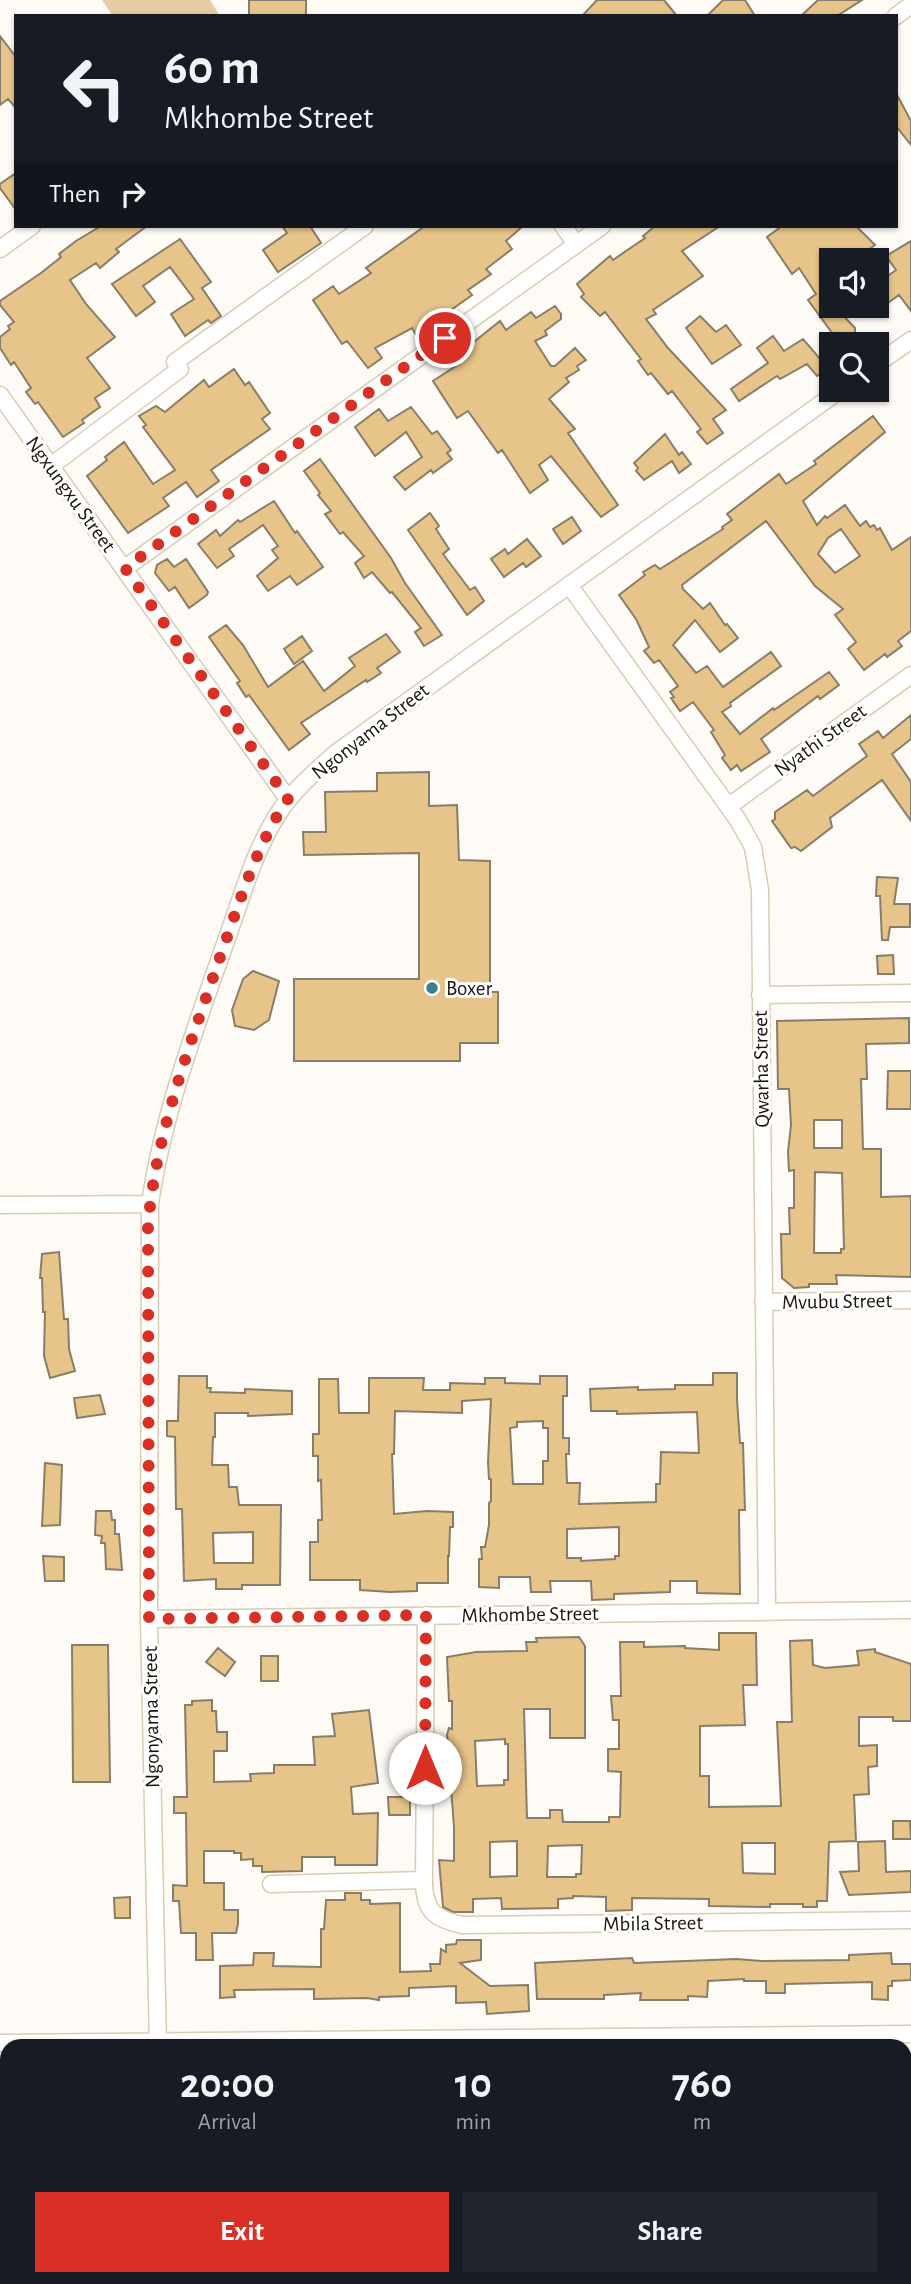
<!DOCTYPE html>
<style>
body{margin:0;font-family:"Alegreya Sans",sans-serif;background:#20242c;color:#f1f3f6;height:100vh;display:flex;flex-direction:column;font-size:26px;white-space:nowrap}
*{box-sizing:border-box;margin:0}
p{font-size:23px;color:#9ea1a6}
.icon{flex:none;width:38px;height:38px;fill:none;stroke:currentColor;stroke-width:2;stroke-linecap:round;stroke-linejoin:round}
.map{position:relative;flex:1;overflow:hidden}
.details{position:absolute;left:0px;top:2039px;width:912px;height:247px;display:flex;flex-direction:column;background:#171b24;border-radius:21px 21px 0 0;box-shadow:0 2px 5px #0004}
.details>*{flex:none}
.top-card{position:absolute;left:14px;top:14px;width:884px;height:214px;border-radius:0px;box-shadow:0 2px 5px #0004;background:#171b24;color:#f1f3f6;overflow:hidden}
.controls{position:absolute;left:819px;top:248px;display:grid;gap:14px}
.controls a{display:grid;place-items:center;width:70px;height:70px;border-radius:0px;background:#171b24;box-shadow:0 2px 5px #0004;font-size:35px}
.pin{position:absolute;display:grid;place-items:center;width:60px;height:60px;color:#fff;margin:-30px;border:4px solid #fff;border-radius:50%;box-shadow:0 2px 7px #0007}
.me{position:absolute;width:77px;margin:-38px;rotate:0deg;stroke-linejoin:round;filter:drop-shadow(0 0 5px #0008)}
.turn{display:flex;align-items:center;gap:24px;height:147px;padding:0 35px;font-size:32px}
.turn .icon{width:91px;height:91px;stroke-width:2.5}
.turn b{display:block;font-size:49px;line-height:60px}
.then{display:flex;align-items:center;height:66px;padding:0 35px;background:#0003;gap:14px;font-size:26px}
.eta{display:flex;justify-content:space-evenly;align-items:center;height:119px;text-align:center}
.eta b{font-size:42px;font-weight:600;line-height:49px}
.action{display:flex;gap:14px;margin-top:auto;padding:14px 35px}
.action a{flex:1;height:80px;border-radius:0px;background:#d93025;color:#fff;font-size:28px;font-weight:600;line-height:80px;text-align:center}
.action a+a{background:#20242c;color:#f1f3f6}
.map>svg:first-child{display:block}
.green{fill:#e5cca4}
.building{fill:#e7c48a;stroke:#8a7d67;stroke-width:2;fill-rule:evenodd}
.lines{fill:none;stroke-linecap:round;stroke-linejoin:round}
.minor-casing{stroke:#dacbb3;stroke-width:19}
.minor{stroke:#fff;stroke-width:16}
.route{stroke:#d93025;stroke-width:12;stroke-dasharray:0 21.6}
.poi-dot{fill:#397f8c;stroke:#fff;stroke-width:2.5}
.labels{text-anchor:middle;stroke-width:6;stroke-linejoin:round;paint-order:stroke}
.street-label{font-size:21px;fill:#1a140c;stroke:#fff}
.poi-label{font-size:21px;fill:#1a140c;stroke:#fff;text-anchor:start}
</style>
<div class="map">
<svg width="911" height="2284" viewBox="0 0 911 2284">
<rect width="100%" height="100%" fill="#fefbf6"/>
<path class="green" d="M102,0h108l10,16h-107z"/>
<path class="building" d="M249,0h57v16h-57z
M597,0h67l13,16h-95z
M723,0h22l10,16h-48z
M818,0h44l-25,16h-36z
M0,36l16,21v51l-8,-9 -8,6z
M896,93l15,28v24l-15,-19z
M16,173v37l-16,-22v-4z
M101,226h46l-31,23 3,3 -19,16 -4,-5 -26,17 16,24 29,33 -28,21 23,30 -15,10 5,9 -18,13 2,3 -21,14 -25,-35 -3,2 -9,-12 5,-4 -17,-26 -3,3 -11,-17v-11l10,-8 -2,-3 6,-4 -14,-17v-4l41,-28 20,-16 -2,-3 17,-13z
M282,226h28l11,17 -43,29 -15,-22 24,-17z
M425,226h98l-17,15 6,8 -26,20 5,5 -23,16 4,5 -56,40 -4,-7 -37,20 7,10 -14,10 -21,-27 -5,3 -29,-44 20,-14 6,8 32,-21 -5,-5z
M655,226h65l-38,25 21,25 -50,34 3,4 -10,5 22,29 58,62 -13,9 10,14 -16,11 -10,-12 4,-3 -29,-38 -4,3 -17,-21 -3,2 -10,-14 3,-2 -36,-47 -5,4 -19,-19 3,-3 -7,-10 33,-28 3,4 32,-22 -2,-2z
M782,226h74l19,19 -22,16h-22v45h16l-8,5 16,17v5l-14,12 -33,-45 8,-6 -17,-26 -7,6 -25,-37z
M180,239l31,43 -9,6 19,28 -10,7 -3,-3 -23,16 -14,-22 23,-15 -24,-32 -27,19 12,16 -19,14 -24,-32z
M911,241v70l-12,-16 -22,16v-27l19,-14 -10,-14z
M555,306l6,8v5l-16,12 2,4 -12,6 16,25h4l20,-18 11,12 -9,6 2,4 -13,8 3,4 -20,17 26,30 -7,4 50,72 -17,12 -50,-61 -12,9 9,15 -18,13 -28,-43 -4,3 -30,-42 -11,7 -24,-37 26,-17 -2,-4 8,-6 -1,-4 36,-29 6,9 25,-18 5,6z
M700,316l16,16 10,-7 15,20 -29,19 -26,-36z
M773,336l11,15 19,-12 25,29 -11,8 -10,-12 -27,15 -3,-3 -38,25 -8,-12 37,-26 -11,-15z
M234,369l11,16 4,-3 21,31 -8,6 8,10 -59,41 8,11 -22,16 -11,-15 -23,16 6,8 -41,27 -41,-57 20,-16 -2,-3 19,-15 29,42 22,-14 -32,-43 3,-2 -7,-9 17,-10 9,6 39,-32 5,7z
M411,407l21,27 5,-3 14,19 -4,3 5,6 -19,14 -2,-3 -26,20 -11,-13 28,-20 -16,-25 -31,24 -20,-29 24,-18 9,12z
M873,416l12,16 -82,69 14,24 8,-9 2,2 18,-13 15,21 6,-5 4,6 4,-2 3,5 3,-2 12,22 19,-13v94l-13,10 4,5 -15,11 -2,-3 -21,16 -16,-21 8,-7 -21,-27 8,-6 -28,-23 -49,-65 -84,64 1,4 20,20 7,-6 15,22 2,-1 11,14 -18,14 -25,-32 -22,25 23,28 11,-7 16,21 48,-35 10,14 -51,37 1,3 -9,6 18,22 33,-26 1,2 55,-38 10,13 -19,14 -2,-3 -57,43 9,13 -29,19 -4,-6 -6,5 -9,-12 3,-3 -14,-23 3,-2 -21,-28 -13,9 -9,-13 3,-1 -4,-5 8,-6 -19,-26 -5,3 -10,-12 5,-4 -13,-28 -17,-24 26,-20 -2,-3 12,-7 5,4 63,-40 -1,-2 10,-7 -5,-6 52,-40 7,10 30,-20 -2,-3zM841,529l19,27 -25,17 -17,-19 10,-16z
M665,434l14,21 3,-3 9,12 -12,9 -7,-12 -28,19 -8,-9 2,-3 -4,-5z
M320,459l71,99 14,25 37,52 -18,11 -9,-14 6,-4 -29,-36 -2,1 -18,-21 -8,6 -9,-15 9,-7 -21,-24 -3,2 -15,-20 6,-3 -13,-16 2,-2 -16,-22z
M274,501l21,32 2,-2 26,36 -26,18 -7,-9 -22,15 -11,-15 21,-18 -6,-8 6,-4 -15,-21 -34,24 5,7 -17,12 -19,-24 18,-14 4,6 18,-16 2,2z
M430,513l9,13 -3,3 13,20 -6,5 27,36 5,-3 9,14 -17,14 -59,-85z
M572,517l9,14 -18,13 -10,-15z
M527,539l14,17 -15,11 -3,-4 -19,14 -13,-18 14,-10 3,5z
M167,559l7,8 12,-8 22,33 -1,3 -18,13 -14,-21 -6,4 -14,-18 2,-8z
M226,625l17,20 25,42 35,-26 21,30 31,-25 -6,-8 37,-24 14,18 -23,16 4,5 -14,9 -1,-2 -65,43 9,11 -21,16 -40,-55 -3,2 -9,-14 3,-2 -31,-44z
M302,636l10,15 -18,13 -10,-15z
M911,715v24l-19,15 19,28v39l-29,-41 -52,38 2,9 -31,24 -6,-4 -4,1 -19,-27 3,-2v-7l32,-22 6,6 54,-40 -8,-12 19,-13 5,7z
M429,772v34l28,-1 2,55 31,1v131h8v51h-38v18h-166v-82h125v-126l-115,2 -1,-23h23l-1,-40 52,-1v-18z
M877,877l21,1 -4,26h16v23h-20l-2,13h-6l-2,-44h-4z
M893,955l1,19h-16l-1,-18z
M253,971l26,10 -10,39 -15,10 -19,-4 -3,-16 11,-31z
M909,1018v25l-43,1 1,35h-6l2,70h18v48l30,-1v81l-75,-2 1,9h-28v3l-15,1 -12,-10 -1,-44h9l-1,-26h5v-38l-5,1 -1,-19 3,-27 -2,-36h-11l-1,-68zM814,1120h28v28h-28zM815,1172l27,1 2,76h-3v4h-27z
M888,1071h23v38h-24z
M59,1252l5,67h4l1,30 6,22 -25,7 -6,-22 1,-44h-2l-1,-34h-2l2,-24z
M713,1373h24v27l3,43h3l2,67h-6l1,84 -43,-1v-12h-27v11l-56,2v5l-22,1 -1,-19h-41l1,11h-20l-1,-15h-31v11l-20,-1v-28h3l-1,-12h4l4,-22v-22l2,-2v-22h-2l-1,-17 3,-63 -29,2v12l-67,-2 -1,43h-2l2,60 33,-3 26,1v15h-3l-1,29h-1v27h-31v8l-27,1 -30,-2v-10h-50v-38h8v-22h4l-1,-40 -3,1v-25h-5v-22h6v-55h19l1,34h30v-35h55l-1,12h27v-7l35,1v-6h20v5l35,1v-8h27v20h-4v42h6v16h-3l1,29h13l-1,21 77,-2v-18h4l1,-32 38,1 -2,-41 -80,2v-3h-26l-1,-22 48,-2v3l37,-1v-4h38zM543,1421v7h5v33h-5v23h-30l-3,-56 7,-1v-5zM619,1527v29h-4v3l-34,2v-3h-14v-29z
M179,1376h28v12h4l-1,4 35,1v-4l47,2v23l-44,2v-3h-33v24h-2l-1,28h16l1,22h8l2,18h42l-1,80h-38v4h-26v-10l-32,2 -2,-72h-6l-1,-72 -8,-1v-15h11zM253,1532v31h-39l-1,-30z
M100,1395l5,19 -28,4 -3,-20z
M45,1463l17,2 -2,60 -18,1z
M96,1511h15l1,9h3v14h4l3,36 -16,-1 -1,-26h-4l1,-7 -7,-1z
M43,1556l21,1v24h-19z
M719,1633h37l1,52h-14l2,40 -45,1v50h9v31l72,-1 -4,-84h15l-2,-81 22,-1 1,25 12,3 34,-3 -2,-14 18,-2v3l36,12v57h-18v-4h-34v29l18,-1v21l-9,1 1,27 -15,1 2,46 -27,1 -2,59h-10v6h-14v-3h-33v3l-61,-1v-7l-77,-1v12l-26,1v-14l-33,-1v2l-15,1v9l-56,1 -1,-11 -28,1v13h-20l-10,-5 -4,-47 15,1v-34l-7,-92 2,-7 3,1v-28h-3l-2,-44 29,-5 51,-1 -1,-9h11l-1,-4 43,-1 6,9v92h-35v-29h-26l3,109h23v-8h12l1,12h46v-5h11l1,-45 -13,-1v-22h11v-29h-6l-2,-24h10l-1,-54h24v5l41,-1v2l34,2zM505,1739v5h3v36h-4v5l-27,1 -2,-45zM517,1841v35l-27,1v-35zM742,1843h33v31l-32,-1zM582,1845l-1,29h-5v3h-29l1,-31z
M72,1645h36l2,137h-37z
M218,1648l17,14 -10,14 -19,-14z
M261,1656h17v25h-17z
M212,1700v11h4l1,21h10v19h-13v31l37,-1 -1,-7 24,-1v-8h41l-2,-28 22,-1 -3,-22 37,-4 9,73 -27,4 2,27 25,-1 -1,52h-42v-8h-33v14l-40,1v-6h-9v-7l-12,1v-7h-7v-2h-30v32h20v27h14v14l-2,9h-24l1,27h-17v-27h-15l-2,-32h-6v-16l14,1 -1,-73h-12v-16h13l-2,-92h7v-4z
M388,1797h22v18h-21z
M893,1821h17l1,18h-18z
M885,1841l1,31 25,-1v21l-62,3 -9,-23 19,-1 -1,-29z
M345,1893h16v7h9v4l30,-1v69l31,-1 -1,-7h10l1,-15 5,3v-7l10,-1 1,-4h24v20l-21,3 30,23 38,-1 1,26 -42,3 -1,-12 -30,1v-17l-47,2v8l-30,1v3l-12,-2 -53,1v-10l-80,1 1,7 -15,1v-32l33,-1 1,-12h20l-1,13 48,1v-38h3l2,-29h19z
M130,1897v21h-15l-1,-20z
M891,1953l1,11h19v16l-19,1v5h-4v14l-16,-1v-17l-87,2v9h-19v-12h-22v-2l-36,2 -1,16 -19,-1v4h-48l1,-7 -37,2v4h-67l-2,-36 97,-5 2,5 103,-4 24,2 88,-1v-5z"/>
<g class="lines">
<defs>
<path id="minor" d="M896,16l15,-11
M563,226l13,18
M0,249l32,-23
M877,364l34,-24
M0,395l288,404
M51,466l129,-97 -5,-7 190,-136
M125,568l477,-342
M569,585l169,235 15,27 7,43 7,722
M729,806l182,-131
M760,995l151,-2
M0,1205l150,-1
M763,1302l148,-2
M426,1615l-2,271c2,27 12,33 38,39l449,-5
M149,1619l762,-9
M271,1884l153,-4
M0,2043l911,-9
M158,2046l-9,-427 1,-415c13,-91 47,-180 77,-266 15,-41 27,-87 51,-124 15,-24 37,-42 58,-61l504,-363
M905,2183l6,3
M178,2278l1,6
M448,2278l1,6"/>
</defs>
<use href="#minor" class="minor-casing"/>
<use href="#minor" class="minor"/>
</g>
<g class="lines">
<path class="route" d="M425,1768l1,-153 -277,4 -1,-392c7,-92 42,-181 71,-267 20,-55 36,-113 69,-161l-163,-231 320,-230"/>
</g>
<circle class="poi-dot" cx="432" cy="988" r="7"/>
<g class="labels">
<g class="street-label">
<text transform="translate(71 494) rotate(54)" y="7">Ngxungxu Street</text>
<text transform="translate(370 731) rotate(-38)" y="7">Ngonyama Street</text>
<text transform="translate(820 740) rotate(-36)" y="7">Nyathi Street</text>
<text transform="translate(761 1069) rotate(-91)" y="7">Qwarha Street</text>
<text transform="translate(837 1301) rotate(-1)" y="7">Mvubu Street</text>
<text transform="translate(530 1614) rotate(-1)" y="7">Mkhombe Street</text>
<text transform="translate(151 1717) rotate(-91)" y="7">Ngonyama Street</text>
<text transform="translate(653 1923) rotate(-1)" y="7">Mbila Street</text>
</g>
<g class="poi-label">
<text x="446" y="995">Boxer</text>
</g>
</g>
</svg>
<div class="controls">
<a><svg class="icon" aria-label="sound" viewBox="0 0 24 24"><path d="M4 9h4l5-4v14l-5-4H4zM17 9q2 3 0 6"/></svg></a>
<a><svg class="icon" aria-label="search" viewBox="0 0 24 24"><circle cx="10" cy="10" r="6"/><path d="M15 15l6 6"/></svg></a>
</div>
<div class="pin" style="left:445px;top:338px;background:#d93025"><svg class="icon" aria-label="arrive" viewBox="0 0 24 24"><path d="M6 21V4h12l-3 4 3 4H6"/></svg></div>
<svg class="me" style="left:425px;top:1768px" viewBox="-20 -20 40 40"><circle r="19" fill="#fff"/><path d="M0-13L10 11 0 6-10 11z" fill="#d93025"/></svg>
<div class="top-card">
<div class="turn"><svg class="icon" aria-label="left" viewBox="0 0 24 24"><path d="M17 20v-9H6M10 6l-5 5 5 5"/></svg><div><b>60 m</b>Mkhombe Street</div></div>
<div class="then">Then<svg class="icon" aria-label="right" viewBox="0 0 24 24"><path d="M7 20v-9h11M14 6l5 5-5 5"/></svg></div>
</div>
<section class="details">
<div class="eta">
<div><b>20:00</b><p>Arrival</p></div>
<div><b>10</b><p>min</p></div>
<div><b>760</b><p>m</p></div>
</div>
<div class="action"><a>Exit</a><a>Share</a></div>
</section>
</div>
